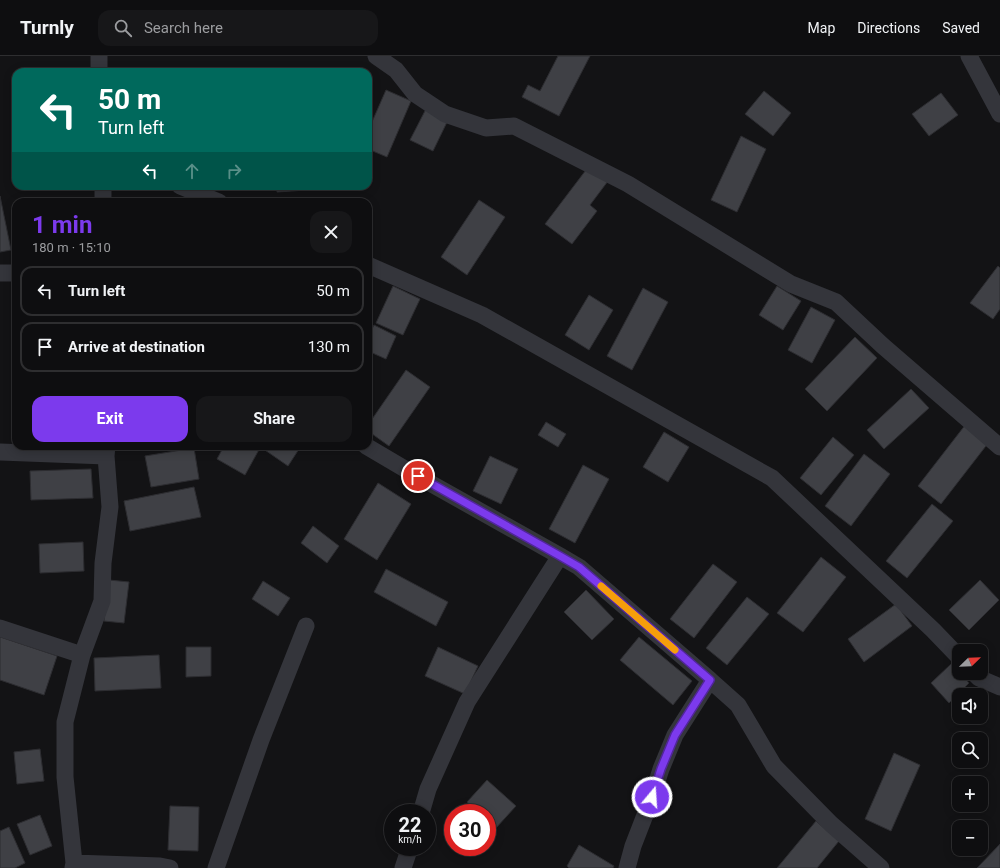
<!DOCTYPE html>
<meta charset="utf-8">
<style>
body{margin:0;font-family:Roboto,sans-serif;background:#171719;color:#f1f3f6;height:100vh;display:flex;flex-direction:column;font-size:15px;white-space:nowrap}
*{box-sizing:border-box;margin:0}
p{font-size:13px;color:#9b9c9f}
.icon{flex:none;width:22px;height:22px;fill:none;stroke:currentColor;stroke-width:2;stroke-linecap:round;stroke-linejoin:round}
.map{position:relative;flex:1;overflow:hidden}
.drawer{position:absolute;left:12px;top:142px;width:360px;height:252px;display:flex;flex-direction:column;background:#0e0e10;border-radius:12px;box-shadow:0 2px 10px #0003,0 0 0 1px #2e2e30}
.drawer>*{flex:none}
.top-card{position:absolute;left:12px;top:12px;width:360px;height:122px;border-radius:12px;box-shadow:0 2px 10px #0003,0 0 0 1px #2e2e30;background:#00695c;color:#fff;overflow:hidden}
.needle{width:26px;rotate:67deg}
.buttons{position:absolute;left:952px;top:588px;display:grid;gap:8px}
.buttons a{display:grid;place-items:center;width:36px;height:36px;border-radius:8px;background:#0e0e10;box-shadow:0 2px 10px #0003,0 0 0 1px #2e2e30;font-size:20px}
.speed{position:absolute;left:384px;top:748px;display:flex;gap:8px;font-size:20px;font-weight:700;text-align:center}
.speed>*{display:grid;place-content:center;width:52px;height:52px;border-radius:50%;background:#0e0e10;box-shadow:0 2px 10px #0003,0 0 0 1px #2e2e30;line-height:1}
.speed small{font-size:10px;font-weight:400}
.speed .limit{border:6px solid #d22;background:#fff;color:#111}
.pin{position:absolute;display:grid;place-items:center;width:34px;height:34px;color:#fff;margin:-17px;border:2px solid #fff;border-radius:50%;box-shadow:0 1px 4px #0007}
.me{position:absolute;width:44px;margin:-22px;rotate:18deg;stroke-linejoin:round;filter:drop-shadow(0 0 3px #0008)}
.turn{display:flex;align-items:center;gap:14px;height:84px;padding:0 20px;font-size:18px}
.turn .icon{width:52px;height:52px;stroke-width:2.5}
.turn b{display:block;font-size:28px;line-height:34px}
.lanes{display:flex;align-items:center;height:38px;padding:0 20px;background:#0003;justify-content:center;gap:20px;direction:ltr}
.lanes .off{opacity:.35}
.round{display:grid;place-items:center;flex:none;width:42px;height:42px;border-radius:12px;background:#171719}
.overview{display:flex;align-items:center;justify-content:space-between;height:68px;padding:0 20px}
h1{font-size:24px;font-weight:700;line-height:30px;color:#7c3aed}
.button{display:flex;gap:8px;margin-top:auto;padding:8px 20px}
.button a{flex:1;height:46px;border-radius:12px;background:#7c3aed;color:#fff;font-size:16px;font-weight:700;line-height:46px;text-align:center}
.button a+a{background:#171719;color:#f1f3f6}
ul{padding:0;list-style:none}
li{display:flex;align-items:center;gap:12px;height:50px;margin:0 8px 6px;padding:0 12px;border:2px solid #2e2e30;border-radius:12px}
li div{flex:1}
li b{display:block;font-size:15px}
li em{font-style:normal}
header{display:flex;align-items:center;gap:24px;box-sizing:border-box;height:56px;padding:0 20px;background:#0e0e10;border-bottom:1px solid #2e2e30}
header strong{font-size:19px}
nav{display:flex;gap:22px;margin-inline-start:auto;font-size:14px}
.search{width:280px;height:36px;background:#171719;display:flex;align-items:center;gap:10px;box-sizing:border-box;padding:0 14px;border-radius:12px;color:#9b9c9f;font-size:15px}
.map>svg:first-child{display:block}
.building{fill:#3f4045;stroke:#2d2d31}
.lines{fill:none;stroke-linecap:round;stroke-linejoin:round}
.street{stroke:#34353b;stroke-width:17}
.route-casing{stroke:#51269a;stroke-width:10}
.route{stroke:#7c3aed;stroke-width:7}
.slow{stroke:#f59e0b;stroke-width:7}
</style>
<header>
<strong>Turnly</strong>
<div class="search"><svg class="icon" aria-label="search" viewBox="0 0 24 24"><circle cx="10" cy="10" r="6"/><path d="M15 15l6 6"/></svg>Search here</div>
<nav><a>Map</a><a>Directions</a><a>Saved</a></nav>
</header>
<div class="map">
<svg width="1000" height="812" viewBox="0 0 1000 812">
<rect width="100%" height="100%" fill="#131315"/>
<path class="building" d="M558,0h32l-31,60 -37,-19 6,-12 12,6z
M386,34l25,11 -24,56 -19,-8v-18z
M764,35l27,22 -18,23 -28,-22z
M941,37l17,22 -29,21 -17,-22z
M427,51l22,11 -16,33 -23,-11z
M741,80l25,13 -29,63 -26,-12z
M589,110l19,15 -18,24 7,6 -25,33 -27,-20z
M277,130h29v4l-29,2z
M0,140l11,54 -11,2z
M479,144l26,17 -38,58 -26,-18z
M998,210l2,2v41l-7,10 -23,-16z
M393,230l27,13 -17,36 -27,-12z
M777,230l24,15 -18,29 -24,-15z
M643,232l25,14 -36,68 -25,-14z
M589,239l24,15 -24,40 -24,-15z
M811,251l24,13 -23,43 -24,-13z
M374,269l22,11 -10,23 -18,-8v-14z
M855,281l22,21 -50,53 -22,-22z
M406,314l24,17 -41,59 -21,-15v-6z
M911,333l18,19 -45,41 -17,-19z
M546,366l20,12 -8,13 -20,-12z
M966,368l23,18 -48,62 -23,-18z
M664,376l25,15 -21,35 -25,-15z
M833,381l21,18 -33,40 -21,-17z
M224,390h37l-16,29 -28,-16z
M263,390h38l-13,20 -26,-18z
M194,392l5,31 -48,8 -6,-31z
M864,398l26,20 -39,52 -26,-20z
M490,400l28,13 -17,35 -28,-13z
M583,409l26,14 -34,64 -26,-14z
M91,413l2,29 -62,2 -1,-29z
M378,427l33,21 -34,56 -33,-21z
M194,431l7,30 -71,14 -6,-30z
M932,448l21,17 -46,57 -21,-17z
M313,470l26,20 -12,17 -26,-20z
M83,486l1,29 -44,2 -1,-29z
M821,501l25,20 -43,55 -26,-19z
M713,508l24,18 -43,56 -24,-19z
M386,513l62,33 -12,24 -62,-34z
M109,524l20,2 -5,41 -20,-2z
M980,524l19,20 -30,30 -20,-20z
M263,525l27,17 -12,18 -26,-17z
M586,534l28,29 -22,21 -28,-28z
M747,541l22,17 -42,51 -21,-17z
M896,548l16,22 -48,36 -16,-23z
M0,581l57,19 -13,39 -44,-15z
M639,581l53,44 -19,24 -53,-45z
M186,591h25v29l-25,1z
M438,591l40,19 -13,28 -40,-18z
M159,599l2,33 -66,3 -1,-33z
M951,608l8,8v1h1l9,10 -20,20 -18,-20z
M40,693l4,32 -27,3 -3,-32z
M894,697l26,12 -29,66 -26,-12z
M487,724l29,26 -20,22 -9,-8v-7h-8l-12,-11z
M170,750l29,1 -1,44 -30,-1z
M40,759l12,31 -22,9 -13,-31z
M816,765l23,20 -22,27h-40z
M9,771l16,36 -10,5h-15v-37z
M1000,788v24h-23z
M579,789l35,21 -1,2h-44l-2,-2z"/>
<g class="lines">
<path class="street" d="M99,0v16
M376,0l20,14 19,24 30,20 41,14 28,-2 114,58 163,100 45,18 47,44 117,101
M969,0l31,58
M180,130l39,16
M103,146v-16
M368,209l114,50 290,163 161,152 26,27
M0,217h16
M366,390l39,23 155,87 19,11 131,113 -35,55 -14,34 -9,28 -19,49 -6,22
M0,396l106,4
M0,572l82,27
M974,617l5,5 21,9
M710,624l28,25 36,61 57,58 50,44
M421,757l7,-24 39,-87 93,-146
M74,807l86,3 10,2
M73,812l1,-5 -9,-86v-55l17,-67 20,-54 1,-38 7,-56 -4,-51 1,-10
M216,812l45,-128 45,-114
M403,812l7,-21"/>
</g>
<g class="lines">
<defs>
<path id="route" d="M418,420l142,80 19,11 131,113 -35,55 -14,34 -9,28"/>
</defs>
<use href="#route" class="route-casing"/>
<use href="#route" class="route"/>
<path class="slow" d="M601,530l74,64"/>
</g>
</svg>
<div class="buttons">
<a><svg class="needle" viewBox="-14 -14 28 28"><path d="M0-13l5 13h-10z" fill="#e53935"/><path d="M0 13l5-13h-10z" fill="#9b9c9f"/></svg></a>
<a><svg class="icon" aria-label="sound" viewBox="0 0 24 24"><path d="M4 9h4l5-4v14l-5-4H4zM17 9q2 3 0 6"/></svg></a>
<a><svg class="icon" aria-label="search" viewBox="0 0 24 24"><circle cx="10" cy="10" r="6"/><path d="M15 15l6 6"/></svg></a>
<a>+</a>
<a>−</a>
</div>
<div class="speed"><div>22<small>km/h</small></div><div class="limit">30</div></div>
<div class="pin" style="left:418px;top:420px;background:#d93025"><svg class="icon" aria-label="arrive" viewBox="0 0 24 24"><path d="M6 21V4h12l-3 4 3 4H6"/></svg></div>
<svg class="me" style="left:652px;top:741px" viewBox="-20 -20 40 40"><circle r="17" fill="#7c3aed" stroke="#fff" stroke-width="3"/><path d="M0-11L8 9 0 5-8 9z" fill="#fff"/></svg>
<div class="top-card">
<div class="turn"><svg class="icon" aria-label="left" viewBox="0 0 24 24"><path d="M17 20v-9H6M10 6l-5 5 5 5"/></svg><div><b>50 m</b>Turn left</div></div>
<div class="lanes"><svg class="icon" aria-label="left" viewBox="0 0 24 24"><path d="M17 20v-9H6M10 6l-5 5 5 5"/></svg><svg class="icon off" aria-label="ahead" viewBox="0 0 24 24"><path d="M12 20V5M6 11l6-6 6 6"/></svg><svg class="icon off" aria-label="right" viewBox="0 0 24 24"><path d="M7 20v-9h11M14 6l5 5-5 5"/></svg></div>
</div>
<section class="drawer">
<div class="overview"><div><h1>1 min</h1><p>180 m · 15:10</p></div><a class="round"><svg class="icon" aria-label="close" viewBox="0 0 24 24"><path d="M6 6l12 12M18 6L6 18"/></svg></a></div>
<ul>
<li><svg class="icon" aria-label="left" viewBox="0 0 24 24"><path d="M17 20v-9H6M10 6l-5 5 5 5"/></svg><div><b>Turn left</b></div><em>50 m</em></li>
<li><svg class="icon" aria-label="arrive" viewBox="0 0 24 24"><path d="M6 21V4h12l-3 4 3 4H6"/></svg><div><b>Arrive at destination</b></div><em>130 m</em></li>
</ul>
<div class="button"><a>Exit</a><a>Share</a></div>
</section>
</div>
